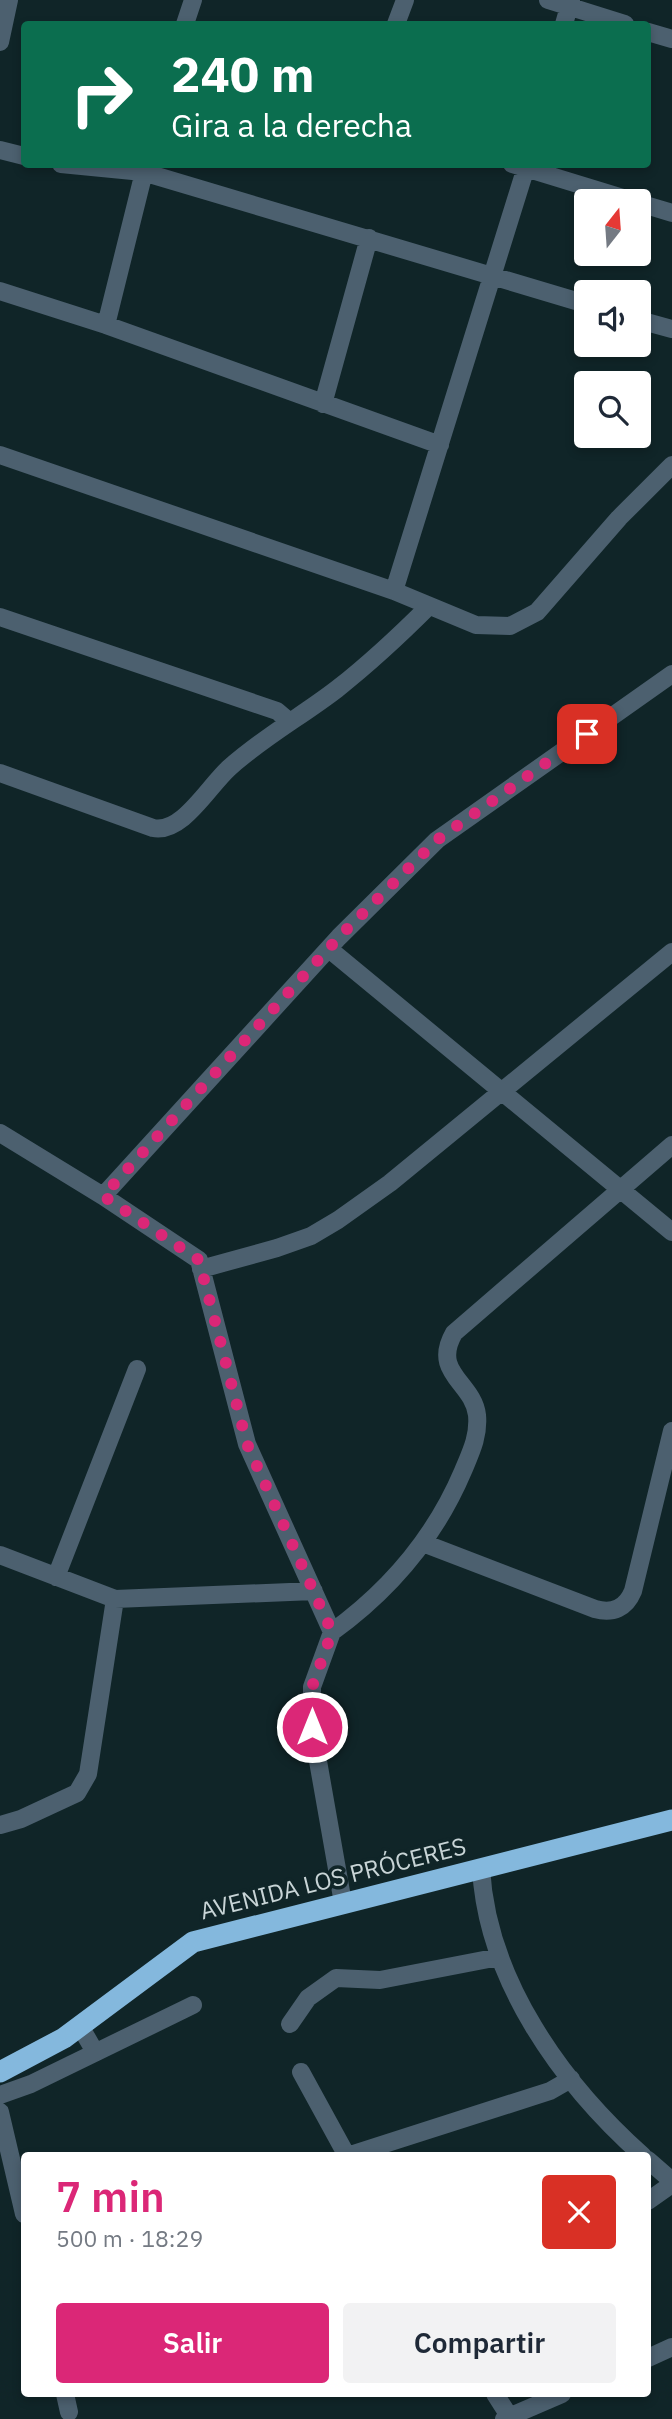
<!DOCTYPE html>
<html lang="es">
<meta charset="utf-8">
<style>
body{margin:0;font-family:"IBM Plex Sans",sans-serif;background:#f2f2f3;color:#1f2937;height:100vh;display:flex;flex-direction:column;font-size:26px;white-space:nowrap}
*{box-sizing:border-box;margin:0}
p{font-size:23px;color:#747a83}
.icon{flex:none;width:38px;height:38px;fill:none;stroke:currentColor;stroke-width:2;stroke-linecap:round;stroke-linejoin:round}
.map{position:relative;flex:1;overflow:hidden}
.side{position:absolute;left:21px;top:2152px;width:630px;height:245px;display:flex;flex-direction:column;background:#fff;border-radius:7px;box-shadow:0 4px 10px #0003}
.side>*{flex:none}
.top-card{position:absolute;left:21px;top:21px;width:630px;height:147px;border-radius:7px;box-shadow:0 4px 10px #0003;background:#0b6e4f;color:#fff;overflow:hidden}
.needle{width:46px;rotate:17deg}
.tools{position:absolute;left:574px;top:189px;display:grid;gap:14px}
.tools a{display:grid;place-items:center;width:77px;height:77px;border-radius:7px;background:#fff;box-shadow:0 4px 10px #0003;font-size:35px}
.pin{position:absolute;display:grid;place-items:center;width:60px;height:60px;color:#fff;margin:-30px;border-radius:14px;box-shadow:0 4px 10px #0006}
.me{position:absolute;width:77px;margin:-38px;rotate:0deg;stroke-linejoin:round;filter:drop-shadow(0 0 5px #0008)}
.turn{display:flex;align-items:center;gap:24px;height:147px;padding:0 35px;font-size:32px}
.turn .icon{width:91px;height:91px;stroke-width:2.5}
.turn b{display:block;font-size:49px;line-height:60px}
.round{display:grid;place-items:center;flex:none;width:74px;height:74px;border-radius:7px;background:#f2f2f3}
.headline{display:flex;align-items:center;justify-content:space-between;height:119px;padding:0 35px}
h1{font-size:42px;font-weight:600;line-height:52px;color:#db2777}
.button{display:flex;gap:14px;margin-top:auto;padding:14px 35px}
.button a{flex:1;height:80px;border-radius:7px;background:#db2777;color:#fff;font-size:28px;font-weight:600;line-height:80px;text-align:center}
.button a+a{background:#f2f2f3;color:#1f2937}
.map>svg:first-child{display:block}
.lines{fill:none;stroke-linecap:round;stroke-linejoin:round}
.minor{stroke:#4c606f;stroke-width:18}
.highway{stroke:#84b8dd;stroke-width:21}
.route{stroke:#db2777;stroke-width:12;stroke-dasharray:0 21.6}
.labels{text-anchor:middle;stroke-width:7;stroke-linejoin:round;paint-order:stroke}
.street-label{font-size:24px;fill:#c8d4d6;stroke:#102528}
</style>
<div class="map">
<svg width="672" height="2419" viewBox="0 0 672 2419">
<rect width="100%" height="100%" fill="#102528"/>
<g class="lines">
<path class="minor" d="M548,0l77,24
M185,24l8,-24
M396,24l9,-24
M564,24l7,-24
M648,32l24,7
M0,42l9,-42
M0,150l24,6
M61,164l82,8 443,132
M512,164l121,37
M639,203l33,10
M0,291l106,34 334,120
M639,320l33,9
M106,325l40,-161
M323,404l46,-166
M0,455l394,136 82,34 34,1 27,-14 82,-94 53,-53
M394,591l133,-427
M0,617l277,94 13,11
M0,773l153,55c29,6 55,-41 76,-60 33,-30 73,-52 108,-79 33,-26 63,-54 92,-83
M329,949l343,283
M0,1133l103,63 236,-259 98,-97 235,-166
M103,1196l96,64 48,184 85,188 -20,55v40l31,176
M201,1269l76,-21 34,-12 27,-16 52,-37 282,-231
M423,1543l172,66c18,5 31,-1 38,-18l39,-160
M0,1555l115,44 199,-8
M56,1577l81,-208
M332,1632c58,-42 103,-95 131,-161 8,-19 16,-35 14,-56 -4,-33 -46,-42 -23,-82l218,-188
M0,1825l21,-6 56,-26 11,-19 27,-175
M481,1868c6,112 81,216 162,288
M290,2024l18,-26 28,-20 44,2 119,-23
M80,2026l15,26
M301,2072l46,84
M0,2095l31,-11 162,-79
M0,2112l24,102
M347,2156l203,-65 21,-12
M648,2160l24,21
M648,2201l24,-17
M648,2358l24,-11
M65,2394l4,18
M495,2394l16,25
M504,2419l58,-25"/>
<path class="highway" d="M0,2072l64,-34 129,-96 479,-122"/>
</g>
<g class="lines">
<path class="route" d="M312,1727v-40l20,-55 -85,-188 -48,-184 -96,-64 236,-259 98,-97 150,-106"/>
</g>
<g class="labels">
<g class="street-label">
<text transform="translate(333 1879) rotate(-14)" y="8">AVENIDA LOS PRÓCERES</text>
</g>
</g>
</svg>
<div class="tools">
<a><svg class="needle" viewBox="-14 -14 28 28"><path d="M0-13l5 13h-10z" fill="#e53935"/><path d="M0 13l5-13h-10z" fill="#747a83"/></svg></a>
<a><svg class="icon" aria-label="sound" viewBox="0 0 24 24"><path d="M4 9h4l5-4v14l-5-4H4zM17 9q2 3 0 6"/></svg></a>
<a><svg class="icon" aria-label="search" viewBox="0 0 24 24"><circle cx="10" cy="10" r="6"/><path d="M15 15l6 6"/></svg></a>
</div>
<div class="pin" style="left:587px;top:734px;background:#d93025"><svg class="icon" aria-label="arrive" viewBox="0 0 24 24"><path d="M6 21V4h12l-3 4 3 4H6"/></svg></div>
<svg class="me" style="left:312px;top:1727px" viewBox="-20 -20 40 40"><circle r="17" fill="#db2777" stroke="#fff" stroke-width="3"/><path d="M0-11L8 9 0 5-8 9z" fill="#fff"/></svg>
<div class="top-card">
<div class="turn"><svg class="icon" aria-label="right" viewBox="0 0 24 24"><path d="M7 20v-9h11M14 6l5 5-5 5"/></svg><div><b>240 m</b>Gira a la derecha</div></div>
</div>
<section class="side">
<div class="headline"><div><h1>7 min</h1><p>500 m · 18:29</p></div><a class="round" style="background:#d93025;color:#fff"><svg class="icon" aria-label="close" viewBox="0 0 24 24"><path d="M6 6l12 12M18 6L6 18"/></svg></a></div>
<div class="button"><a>Salir</a><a>Compartir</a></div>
</section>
</div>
